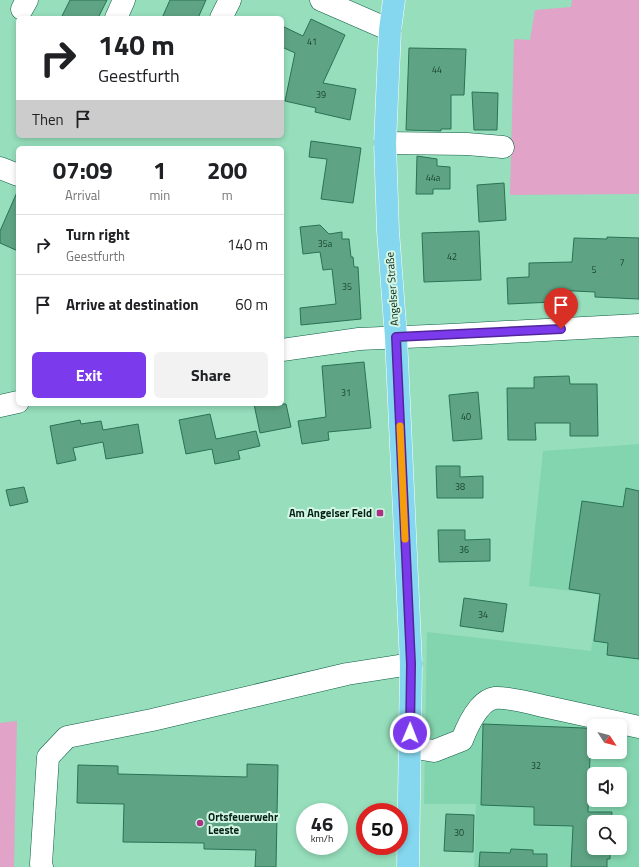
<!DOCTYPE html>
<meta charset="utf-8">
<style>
body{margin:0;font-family:"Titillium Web",sans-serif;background:#f2f2f2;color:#202124;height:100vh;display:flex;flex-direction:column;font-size:15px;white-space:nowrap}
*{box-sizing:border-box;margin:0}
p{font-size:13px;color:#757577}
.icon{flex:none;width:22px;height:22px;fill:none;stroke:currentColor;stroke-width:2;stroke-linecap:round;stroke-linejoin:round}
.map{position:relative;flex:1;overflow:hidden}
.drawer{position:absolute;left:16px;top:146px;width:268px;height:260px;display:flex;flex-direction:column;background:#fff;border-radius:6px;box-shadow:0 2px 6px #0003}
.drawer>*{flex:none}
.guide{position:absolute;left:16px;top:16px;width:268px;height:122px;border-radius:6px;box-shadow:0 2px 6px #0003;background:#fff;color:#202124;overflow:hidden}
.needle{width:26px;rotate:126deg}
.fabs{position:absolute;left:587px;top:719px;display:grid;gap:8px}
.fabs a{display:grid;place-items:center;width:40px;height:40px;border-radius:6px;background:#fff;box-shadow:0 2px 6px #0003;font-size:20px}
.speed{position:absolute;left:296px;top:803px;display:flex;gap:8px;font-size:20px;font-weight:700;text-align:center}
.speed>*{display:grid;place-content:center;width:52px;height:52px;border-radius:50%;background:#fff;box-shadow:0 2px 6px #0003;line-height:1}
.speed small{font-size:10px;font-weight:400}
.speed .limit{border:6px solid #d22;background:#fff;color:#111}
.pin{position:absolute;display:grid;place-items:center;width:34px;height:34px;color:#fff;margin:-41px -17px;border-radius:50% 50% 50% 0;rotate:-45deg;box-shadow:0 0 4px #0007}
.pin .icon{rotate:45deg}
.me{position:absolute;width:44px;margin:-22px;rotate:1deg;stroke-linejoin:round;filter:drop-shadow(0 0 3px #0008)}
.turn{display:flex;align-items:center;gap:14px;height:84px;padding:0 16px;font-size:18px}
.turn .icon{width:52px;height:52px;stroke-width:2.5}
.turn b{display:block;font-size:28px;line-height:34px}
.then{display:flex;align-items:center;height:38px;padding:0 16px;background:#0003;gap:8px;font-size:15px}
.eta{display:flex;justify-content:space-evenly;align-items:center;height:68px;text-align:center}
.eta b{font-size:24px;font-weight:700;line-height:28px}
.button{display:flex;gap:8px;margin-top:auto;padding:8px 16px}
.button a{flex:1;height:46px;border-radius:6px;background:#7c3aed;color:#fff;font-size:16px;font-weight:700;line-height:46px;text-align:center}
.button a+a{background:#f2f2f2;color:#202124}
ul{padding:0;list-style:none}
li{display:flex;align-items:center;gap:12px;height:60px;padding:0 16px;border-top:1px solid #e0e0e0}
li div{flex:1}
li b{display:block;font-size:15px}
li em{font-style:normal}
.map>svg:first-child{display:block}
.built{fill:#83d5af;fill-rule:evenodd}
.green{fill:#e1a3c8}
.building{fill:#5ea484;stroke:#297254}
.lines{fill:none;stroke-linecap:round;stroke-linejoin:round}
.minor-casing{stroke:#0d5d41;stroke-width:23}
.major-casing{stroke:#fff;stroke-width:23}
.minor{stroke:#fff;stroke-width:22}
.major{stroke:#85d7ef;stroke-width:22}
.route-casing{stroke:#51269a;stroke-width:10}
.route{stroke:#7c3aed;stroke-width:7}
.slow{stroke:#f59e0b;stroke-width:7}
.poi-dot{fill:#ab3184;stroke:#d3f6e4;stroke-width:1.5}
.labels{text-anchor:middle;stroke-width:4;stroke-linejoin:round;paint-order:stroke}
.number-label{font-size:9px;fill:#1a4232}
.street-label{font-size:11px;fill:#042216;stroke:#d3f6e4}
.poi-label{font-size:11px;font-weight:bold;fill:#042216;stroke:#d3f6e4;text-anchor:end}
</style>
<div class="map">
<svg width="639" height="867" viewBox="0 0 639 867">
<rect width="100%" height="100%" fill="#96debc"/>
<path class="built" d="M639,444v423h-165l2,-63h-52l3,-172 164,19 8,-57 -70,-8 14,-135zM594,726h26v26h-26zM594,774h26v26h-26zM594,822h26v26h-26z"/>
<path class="green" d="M572,0h67v194l-129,1 4,-156 16,1 5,-30 36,-3z
M17,721l-3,146h-14v-144z"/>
<path class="building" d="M70,0h37l-9,18h-37z
M170,0h36l-8,18h-36z
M311,19l34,16 -22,48 33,6 -6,31 -35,-8 1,-4 -31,-7 10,-48 -13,-6v-21l21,10z
M409,48l57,1 -2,46h-13v34h-10v2l-35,-1z
M472,92l26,1 -1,37h-23z
M311,141l50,7 -8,55 -32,-4 6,-40 -18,-2z
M417,156l20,3v7l13,1v22h-17v5h-17z
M504,183l2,37 -27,2 -2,-37z
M18,190v61l-18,-8v-12z
M320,225l9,9 13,-2v7h7l2,18h2l1,10h4l3,52 -60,6 -1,-17 36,-4 -4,-35 -9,1 -3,-18 -17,2 -3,-27z
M479,231l2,49 -57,2 -2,-49z
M607,237l32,1v61l-44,-2v-5l-41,-2v12l-46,2 -1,-26 22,-1v-14l43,-1 2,-24 33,1z
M364,362l7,66 -43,4 1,8 -27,4 -4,-23 28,-4 -4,-51z
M569,376l1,8h27l1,52h-28v-13h-35l1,17h-28l-1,-52h27v-11z
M478,392l4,47 -29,2 -4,-46z
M254,404h32l5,23 -31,6z
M210,414l6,25 40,-8 4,15 -22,5 2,8 -25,5 -3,-15 -26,5 -7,-34z
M80,420l1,4 20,-3 2,9 35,-6 5,29 -37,6 -3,-17 -30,6 3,12 -19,4 -7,-38z
M436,466h24v11l23,-1v22h-46z
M24,487l4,15 -18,4 -4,-16z
M626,488l13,3v168l-32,-4 1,-12 -14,-2 6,-47 -31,-5 13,-88 41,6z
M438,530h27v10l25,-1v22l-51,1z
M464,598l43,6 -4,28 -43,-6z
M483,724l101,4 7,1 -3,83h24l-1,10h-17v26h16v11h-3v8h-36l2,-41 -39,-1v-18l-53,-2z
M247,764l31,1 -2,102h-21l1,-17 -52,-1v-6l-81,-1 1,-38 -47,-1 1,-38 40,1v8l129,3z
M446,814l28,1 -1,37 -29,-1z
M511,849l22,1v4h14v13h-68l1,-15 30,1z"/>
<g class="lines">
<defs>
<path id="minor" d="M321,0l69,30
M22,9l5,-9
M116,18l8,-18
M221,18l9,-18
M385,143l82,1 36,3
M0,168l18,7
M282,350l77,-11 92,-4 188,-10
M0,406l18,-4
M410,747l24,4 28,-11c5,-13 17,-40 33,-42 11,-1 36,5 48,8 32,7 64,14 96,21
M42,867l-1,-3 7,-107 19,-20 85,-17 195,-46 64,-10"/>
<path id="major" d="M394,0l-4,30 -5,113 3,88 8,106 15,327 -3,203"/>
</defs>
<use href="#minor" class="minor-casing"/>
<use href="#major" class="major-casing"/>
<use href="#minor" class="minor"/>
<use href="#major" class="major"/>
</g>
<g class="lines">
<defs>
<path id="route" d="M410,733l1,-69 -15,-327 165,-8"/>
</defs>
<use href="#route" class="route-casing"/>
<use href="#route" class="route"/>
<path class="slow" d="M400,426l5,113"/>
</g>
<g class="poi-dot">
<rect x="376" y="509" width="8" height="8" rx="2"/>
<circle cx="200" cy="823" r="4"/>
</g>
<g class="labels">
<g class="number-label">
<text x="312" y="45">41</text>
<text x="437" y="73">44</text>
<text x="321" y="98">39</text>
<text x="433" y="181">44a</text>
<text x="325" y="247">35a</text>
<text x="452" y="260">42</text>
<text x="622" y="266">7</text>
<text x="594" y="273">5</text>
<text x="347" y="290">35</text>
<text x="346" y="396">31</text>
<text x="466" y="420">40</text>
<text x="460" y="490">38</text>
<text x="464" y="553">36</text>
<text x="483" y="618">34</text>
<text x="536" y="769">32</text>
<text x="459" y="836">30</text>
</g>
<g class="street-label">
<text transform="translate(392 289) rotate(-94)" y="4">Angelser Straße</text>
</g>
<g class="poi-label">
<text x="372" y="517">Am Angelser Feld</text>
<text x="208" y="821" text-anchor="start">Ortsfeuerwehr<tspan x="208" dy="13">Leeste</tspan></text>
</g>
</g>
</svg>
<div class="fabs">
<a><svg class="needle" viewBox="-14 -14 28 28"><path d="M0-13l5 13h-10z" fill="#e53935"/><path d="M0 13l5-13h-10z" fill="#757577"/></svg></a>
<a><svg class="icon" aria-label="sound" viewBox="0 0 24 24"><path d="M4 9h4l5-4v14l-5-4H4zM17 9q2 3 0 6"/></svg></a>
<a><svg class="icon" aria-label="search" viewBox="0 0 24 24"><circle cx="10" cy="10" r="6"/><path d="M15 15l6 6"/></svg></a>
</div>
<div class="speed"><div>46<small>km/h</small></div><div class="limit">50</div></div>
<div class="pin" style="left:561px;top:329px;background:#d93025"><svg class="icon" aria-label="arrive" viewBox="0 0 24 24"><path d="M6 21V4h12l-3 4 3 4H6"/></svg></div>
<svg class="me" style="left:410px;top:733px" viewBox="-20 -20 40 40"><circle r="17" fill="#7c3aed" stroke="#fff" stroke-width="3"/><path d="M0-11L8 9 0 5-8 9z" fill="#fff"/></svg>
<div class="guide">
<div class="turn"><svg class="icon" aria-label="right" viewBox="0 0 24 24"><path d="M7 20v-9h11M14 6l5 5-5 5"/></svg><div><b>140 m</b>Geestfurth</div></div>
<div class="then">Then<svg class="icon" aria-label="arrive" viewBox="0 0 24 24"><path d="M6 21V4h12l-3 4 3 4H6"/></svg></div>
</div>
<section class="drawer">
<div class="eta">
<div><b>07:09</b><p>Arrival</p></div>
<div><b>1</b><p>min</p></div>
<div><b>200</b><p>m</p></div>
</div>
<ul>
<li><svg class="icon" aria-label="right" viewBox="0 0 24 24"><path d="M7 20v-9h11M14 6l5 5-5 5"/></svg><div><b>Turn right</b><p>Geestfurth</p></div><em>140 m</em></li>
<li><svg class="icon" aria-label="arrive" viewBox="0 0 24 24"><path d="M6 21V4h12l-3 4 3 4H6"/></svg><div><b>Arrive at destination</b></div><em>60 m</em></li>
</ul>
<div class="button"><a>Exit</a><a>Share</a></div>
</section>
</div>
